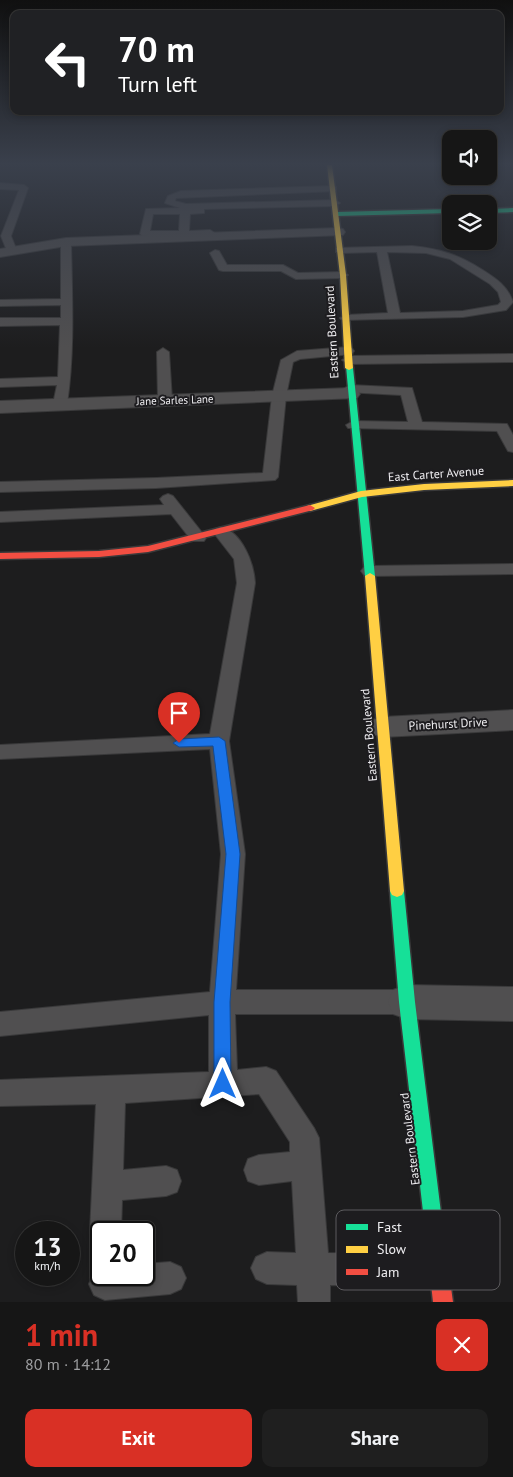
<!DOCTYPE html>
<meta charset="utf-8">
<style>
body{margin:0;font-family:"PT Sans",sans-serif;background:#1f1f1f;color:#f1f3f6;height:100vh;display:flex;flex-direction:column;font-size:19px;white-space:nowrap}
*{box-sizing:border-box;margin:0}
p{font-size:16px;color:#9e9fa1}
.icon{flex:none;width:28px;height:28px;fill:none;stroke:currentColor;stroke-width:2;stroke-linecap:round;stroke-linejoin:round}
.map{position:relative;height:1302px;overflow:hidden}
.panel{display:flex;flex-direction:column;background:#161616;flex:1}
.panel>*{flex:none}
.top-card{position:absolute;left:10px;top:10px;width:494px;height:105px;border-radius:10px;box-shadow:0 2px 8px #0003,0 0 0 1px #353535;background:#202124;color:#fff;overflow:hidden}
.buttons{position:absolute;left:442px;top:130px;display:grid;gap:10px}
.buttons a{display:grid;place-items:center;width:55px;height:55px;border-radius:10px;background:#161616;box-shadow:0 2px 8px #0003,0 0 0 1px #353535;font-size:25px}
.speed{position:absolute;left:15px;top:1221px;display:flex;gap:10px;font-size:25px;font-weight:700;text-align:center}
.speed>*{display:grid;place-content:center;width:65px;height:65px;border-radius:50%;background:#161616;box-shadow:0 2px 8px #0003,0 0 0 1px #353535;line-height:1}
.speed small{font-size:12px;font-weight:400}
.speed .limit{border:2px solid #111;border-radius:8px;background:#fff;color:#111}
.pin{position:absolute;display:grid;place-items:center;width:42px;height:42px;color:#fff;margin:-51px -21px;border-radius:50% 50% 50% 0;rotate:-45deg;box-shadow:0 0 5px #0007}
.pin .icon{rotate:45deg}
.me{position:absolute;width:55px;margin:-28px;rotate:0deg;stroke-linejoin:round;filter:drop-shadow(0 0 4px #0008)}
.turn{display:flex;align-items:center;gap:18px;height:105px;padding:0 25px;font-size:22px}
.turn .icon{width:65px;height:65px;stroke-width:2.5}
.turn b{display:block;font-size:35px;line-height:42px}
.round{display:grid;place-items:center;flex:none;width:52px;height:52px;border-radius:10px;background:#1f1f1f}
.head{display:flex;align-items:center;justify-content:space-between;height:85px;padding:0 25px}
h1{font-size:30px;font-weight:800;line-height:38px;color:#d93025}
.primary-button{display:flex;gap:10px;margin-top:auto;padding:10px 25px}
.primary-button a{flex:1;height:58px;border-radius:10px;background:#d93025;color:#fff;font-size:20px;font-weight:800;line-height:58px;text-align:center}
.primary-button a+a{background:#1f1f1f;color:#f1f3f6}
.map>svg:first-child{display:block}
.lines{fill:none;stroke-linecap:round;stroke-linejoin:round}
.lane-casing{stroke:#39393a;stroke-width:2}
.street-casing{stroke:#39393a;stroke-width:2}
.fast-casing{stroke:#39393a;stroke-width:3}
.slow-casing{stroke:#39393a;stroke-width:3}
.jam-casing{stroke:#39393a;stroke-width:3}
.lane{fill:#504f50;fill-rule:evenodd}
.street{fill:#504f50;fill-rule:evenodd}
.fast{fill:#16e098;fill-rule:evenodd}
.slow{fill:#ffcf43;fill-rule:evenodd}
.jam{fill:#f24e42;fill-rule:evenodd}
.route{fill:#1a73e8;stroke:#114b97}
.labels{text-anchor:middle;stroke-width:4;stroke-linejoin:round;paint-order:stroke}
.far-street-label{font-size:11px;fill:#efeef1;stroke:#1d1c1f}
.street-label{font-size:12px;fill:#efeef1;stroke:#1d1c1f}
.key{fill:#1d1c1f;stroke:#5c5b5e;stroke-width:1}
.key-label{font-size:14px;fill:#efeef1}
</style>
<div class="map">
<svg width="513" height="1302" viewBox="0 0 513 1302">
<rect width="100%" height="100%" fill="#1d1d1e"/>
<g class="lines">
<defs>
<path id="lane" d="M0,183l24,2 4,3 -17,48 6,15 -5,3 -5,-3 -6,-15 18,-46 -19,-1z
M333,186l3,1v4l-160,7 -1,3 11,3 149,-4 5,3 -5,3 -131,3v4l-14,1 -1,17 21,-1 5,3 -2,2 -68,2 -5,-3 6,-25 34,-1 -15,-5 3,-7 13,-5zM153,214h27l-1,17h-29z
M66,239l5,3c1,54 4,109 -4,162l-7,4 -7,-4 4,-19 -57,2v-8l58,-2 2,-52 -60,1v-8h61v-13l-61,1v-6l61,-1v-57z
M412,246c28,3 45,8 69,23 14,9 26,16 32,33l-7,8 -43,7 -121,3 -2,-2 6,-3 42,-2 -11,-61 -37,1 -4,-1v-4zM387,252l39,1 24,6 40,25 8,8 3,10 -3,3 -35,6 -63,2z
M215,250l4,1 8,14h56l15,8 45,-1 5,3 -5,3 -47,1 -15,-8h-58l-4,-1 -9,-17z
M348,347l4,1 2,3 -2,3 -52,5 -7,3 -7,34 -8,81 -3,3 -119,8 -156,4v-10l156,-4 107,-5 9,-77 9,-36 16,-9z
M163,348l6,4 3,48 -7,4 -7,-4 -1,-48z
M513,354v8l-165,2 -6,-4 6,-4z
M350,385l62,3 10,34 85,2 6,11v17l-5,-1 -11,-20 -149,-3 -2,-3 7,-4 55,1 -7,-27 -56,-3 -2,-3z
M168,494l5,2 31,39 2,3 -2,3h-12l-21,-27 -171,8v-10l164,-7 -4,-6 3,-3z
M221,527c21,5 33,36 34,56l-26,158 16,113 -9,136h171l9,4 4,8 -4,8 -9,4h-172l2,56 29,-3 10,4 38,57 5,10 9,115 112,1 11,5 5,11 -5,11 -11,5 -110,-1v17h-32l-1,-17 -30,-1 -11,-5 -5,-11 5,-11 11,-5 29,1 -4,-72 -33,4 -11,-4 -4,-11 4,-11 11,-4 31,-3v-10l-31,-48 -134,9 -2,67 43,-4 11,4 4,11 -4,11 -11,4 -44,4 -1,32h-20v14l-6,-3 -5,-11 6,-128 -96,2v-26l209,-8v-57l-209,21v-24l210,-20 11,-138 -11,-105 -210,10v-14l210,-11 27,-151 -3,-24 -21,-27 2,-3z
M513,564v10l-143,2 -6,-1 -3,-4 3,-4 6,-1z
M170,1262l11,5 5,11 -5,11 -11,5 -65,6 -11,-5 -5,-11 5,-11 7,-4v6h43v-11z"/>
<path id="street" d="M338,228l5,1 2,3 -2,3 -277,11 -66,11v-8l66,-11z
M350,388l7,2 3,4 -3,4 -357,15v-12z
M513,710v20l-130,7 -11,-3 -4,-7 4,-7 11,-3z
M407,985l106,2v34l-106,-2 -14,-5 -5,-12 5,-12z"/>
<path id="fast" d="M513,208v4l-24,1v-4z
M451,209v4l-115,3 -3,-2 3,-2z
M346,366l7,2 22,208 -5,3 -5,-3z
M397,885l5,2 2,4 11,111 28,227 -2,7 -7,2 -7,-2 -2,-7 -26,-227 -9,-111 2,-4z"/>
<path id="slow" d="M327,165h5l14,110 7,93 -4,2 -4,-2 -5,-93z
M513,480v6l-89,4 -62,7 -52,14 -5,-3 2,-2 54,-15 63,-7z
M370,573l5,3 29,315 -2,4 -5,2 -5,-2 -2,-4 -25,-315z"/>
<path id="jam" d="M310,505l5,3 -2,2 -165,42 -49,5 -99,2v-6l99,-2 49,-5z
M434,1220l7,2 2,7 10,73h-20l-8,-73 2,-7z"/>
</defs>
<use href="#lane" class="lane-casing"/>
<use href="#street" class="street-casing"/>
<use href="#fast" class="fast-casing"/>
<use href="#slow" class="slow-casing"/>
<use href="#jam" class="jam-casing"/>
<use href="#lane" class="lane"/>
<use href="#street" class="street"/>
<use href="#fast" class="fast"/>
<use href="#slow" class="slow"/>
<use href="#jam" class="jam"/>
</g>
<linearGradient id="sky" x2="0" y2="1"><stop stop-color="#101010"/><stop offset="0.47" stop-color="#3a404c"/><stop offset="1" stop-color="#3a404c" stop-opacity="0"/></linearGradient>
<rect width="513" height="348" fill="url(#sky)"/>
<path class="route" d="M219,737l6,4 15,113 -10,148 1,82 -2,5 -6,3 -6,-3 -3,-5v-82l12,-148 -13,-108 -34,1 -6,-4 6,-4z"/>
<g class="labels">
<g class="far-street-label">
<text transform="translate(175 400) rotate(-2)" y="4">Jane Sarles Lane</text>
</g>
<g class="street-label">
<text transform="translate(332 332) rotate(-93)" y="4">Eastern Boulevard</text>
<text transform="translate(436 474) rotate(-4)" y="4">East Carter Avenue</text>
<text transform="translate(448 724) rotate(-3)" y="4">Pinehurst Drive</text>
<text transform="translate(369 735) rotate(-95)" y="4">Eastern Boulevard</text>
<text transform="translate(410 1139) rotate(-97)" y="4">Eastern Boulevard</text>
</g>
</g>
<rect x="336" y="1210" width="164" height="80" rx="8" class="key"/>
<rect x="346" y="1224" width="22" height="6" fill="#16e098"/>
<rect x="346" y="1246" width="22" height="7" fill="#ffcf43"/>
<rect x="346" y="1269" width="22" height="6" fill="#f24e42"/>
<g class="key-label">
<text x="377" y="1232">Fast</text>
<text x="377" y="1254">Slow</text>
<text x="377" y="1277">Jam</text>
</g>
</svg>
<div class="buttons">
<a><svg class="icon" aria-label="sound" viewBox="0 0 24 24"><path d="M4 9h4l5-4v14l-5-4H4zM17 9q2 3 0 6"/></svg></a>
<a><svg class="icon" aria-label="layers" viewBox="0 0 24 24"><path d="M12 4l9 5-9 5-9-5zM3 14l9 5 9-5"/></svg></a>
</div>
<div class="speed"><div>13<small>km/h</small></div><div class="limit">20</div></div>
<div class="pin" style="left:179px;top:743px;background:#d93025"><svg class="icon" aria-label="arrive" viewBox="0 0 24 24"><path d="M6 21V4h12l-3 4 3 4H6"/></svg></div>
<svg class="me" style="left:223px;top:1084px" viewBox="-20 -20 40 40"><path d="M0-17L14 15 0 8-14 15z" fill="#1a73e8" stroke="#fff" stroke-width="4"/></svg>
<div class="top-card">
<div class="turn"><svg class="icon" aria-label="left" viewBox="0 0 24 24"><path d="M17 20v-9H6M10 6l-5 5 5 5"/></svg><div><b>70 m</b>Turn left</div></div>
</div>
</div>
<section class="panel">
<div class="head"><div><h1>1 min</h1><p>80 m · 14:12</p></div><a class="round" style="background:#d93025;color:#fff"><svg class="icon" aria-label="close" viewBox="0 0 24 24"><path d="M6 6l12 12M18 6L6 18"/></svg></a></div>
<div class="primary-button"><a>Exit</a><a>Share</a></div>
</section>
